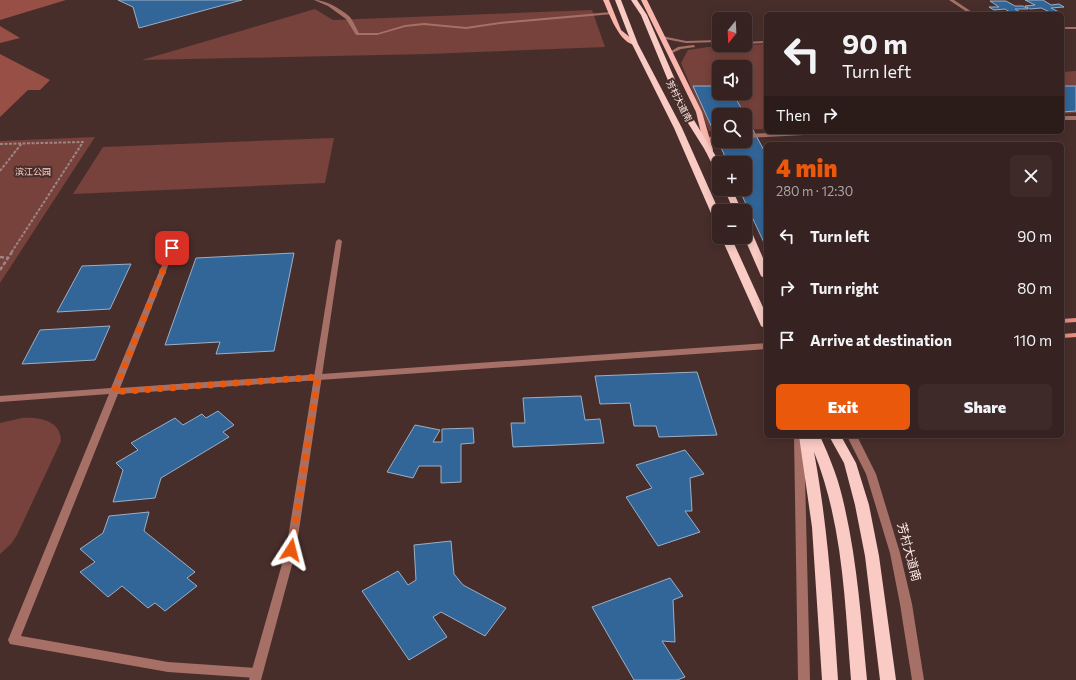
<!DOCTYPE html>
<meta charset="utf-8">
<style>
body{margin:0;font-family:Commissioner,"Noto Sans SC",sans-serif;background:#3d2a29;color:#f1f3f6;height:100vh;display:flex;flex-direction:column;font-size:15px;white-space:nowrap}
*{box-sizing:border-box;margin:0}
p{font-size:13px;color:#aaa4a5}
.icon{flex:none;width:22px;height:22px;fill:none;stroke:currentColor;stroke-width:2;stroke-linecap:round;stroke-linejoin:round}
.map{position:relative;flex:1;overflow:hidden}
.panel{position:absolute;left:764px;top:142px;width:300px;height:296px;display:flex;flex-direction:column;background:#362220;border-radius:6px;box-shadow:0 2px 10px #0003,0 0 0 1px #503f3e}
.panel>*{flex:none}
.guide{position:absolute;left:764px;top:12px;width:300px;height:122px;border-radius:6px;box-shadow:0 2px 10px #0003,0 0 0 1px #503f3e;background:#362220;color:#f1f3f6;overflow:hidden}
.needle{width:26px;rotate:198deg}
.fabs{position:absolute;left:712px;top:12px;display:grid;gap:8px}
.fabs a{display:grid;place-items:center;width:40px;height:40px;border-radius:6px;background:#362220;box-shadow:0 2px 10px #0003,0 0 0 1px #503f3e;font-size:20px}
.pin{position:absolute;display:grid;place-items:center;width:34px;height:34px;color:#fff;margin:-17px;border-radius:8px;box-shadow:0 2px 6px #0006}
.me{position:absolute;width:44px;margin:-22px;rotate:9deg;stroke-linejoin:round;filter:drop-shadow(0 0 3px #0008)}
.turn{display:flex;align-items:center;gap:14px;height:84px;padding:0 12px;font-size:18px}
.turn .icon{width:52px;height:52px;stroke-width:2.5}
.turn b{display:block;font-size:28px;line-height:34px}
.then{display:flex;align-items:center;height:38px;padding:0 12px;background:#0003;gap:8px;font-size:15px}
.round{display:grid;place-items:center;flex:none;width:42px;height:42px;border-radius:6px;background:#3d2a29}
.headline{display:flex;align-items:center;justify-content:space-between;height:68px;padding:0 12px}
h1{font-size:24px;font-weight:800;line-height:30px;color:#ea580c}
.cta{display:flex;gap:8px;margin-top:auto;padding:8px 12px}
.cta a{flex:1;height:46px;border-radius:6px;background:#ea580c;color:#fff;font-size:16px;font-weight:800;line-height:46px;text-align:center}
.cta a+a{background:#3d2a29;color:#f1f3f6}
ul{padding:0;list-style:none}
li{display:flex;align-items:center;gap:12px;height:52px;padding:0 12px}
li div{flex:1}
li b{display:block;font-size:15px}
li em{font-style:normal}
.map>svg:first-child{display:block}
.green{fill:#76423b;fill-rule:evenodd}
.water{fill:#984f46}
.building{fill:#326699;stroke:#9bafc4;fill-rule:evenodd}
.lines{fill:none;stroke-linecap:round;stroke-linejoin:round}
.path-far1{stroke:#9c8683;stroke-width:2;stroke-dasharray:3 1.5;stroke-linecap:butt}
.path{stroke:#9c8683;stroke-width:2.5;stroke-dasharray:4 2;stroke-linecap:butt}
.minor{fill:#a77067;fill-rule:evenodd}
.tertiary{fill:#a77067;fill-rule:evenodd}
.secondary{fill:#e68f82;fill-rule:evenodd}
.primary{fill:#fab6ac;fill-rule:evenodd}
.trunk{fill:#facac4;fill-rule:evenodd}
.route{stroke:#ea580c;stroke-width:7;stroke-dasharray:0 12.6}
.labels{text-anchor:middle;stroke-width:4;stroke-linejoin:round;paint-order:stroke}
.far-street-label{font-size:9px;fill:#ffeeeb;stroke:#482e2b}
.far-park-label{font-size:9px;fill:#fed1ca;stroke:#482e2b}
.near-street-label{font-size:12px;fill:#ffeeeb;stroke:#482e2b}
</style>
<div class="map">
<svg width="1076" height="680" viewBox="0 0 1076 680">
<rect width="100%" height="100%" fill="#482e2b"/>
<path class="green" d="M315,9l18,11 259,-10 13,37 -178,7 -285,6z
M766,44v85l-21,1v-15h-26v16h-10l-28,-68 7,-13 20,-3zM719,67h26v26h-26z
M1076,71v42l-14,1v-42z
M95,137l-95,146v-142z
M334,138l-9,45 -252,11 30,-47z
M22,418c16,-1 39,2 39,23l-44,94 -6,9 -11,10v-131z"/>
<path class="water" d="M0,0h66l-66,20z
M0,26l20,12 -20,5z
M0,54l50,26 -10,10h-12l-28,27z"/>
<path class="building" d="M118,0h124l-103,28 -6,-21z
M1025,0h18l8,5 8,-1 5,3 -13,1 8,4h-9l-9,-4 -11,1 -5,-3 10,-1z
M990,1h16l9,5h8l5,3h-13l7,4 -9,1 -8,-5 -11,1 -5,-3h10z
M693,86h26v7h14l33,61v93l-27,-58h6v-26h-17zM719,115h26v26h-26z
M1062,86h14v25l-14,1z
M294,253l-20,98 -58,3 4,-12 -55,3 31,-87z
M131,264l-21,45 -53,3 25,-46z
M110,326l-15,34 -73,4 18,-34z
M697,372l20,63 -58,2 -3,-11h-22l-4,-23 -30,1 -5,-28z
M581,396l4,24 15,-1 4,24 -91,4 -2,-24h14l-2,-25z
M218,411l16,14 -11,7 6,5 -68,41 -6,20 -42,4 10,-32 -7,-7 22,-13 -7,-7 44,-25 8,7 19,-11 4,4z
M415,425l25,5 -7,12h9v-13l31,-1 1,15 -13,1v38l-20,1v-17h-22l-6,12 -26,-6z
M685,450l19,24 -14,4 2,33h-7l15,21 -42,14 -32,-49 26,-9 -16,-23z
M149,512l-5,19 51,41 -8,6 10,8 -32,25 -10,-8 -7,5 -26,-22 -14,11 -28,-25 15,-10 -15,-13 23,-16 6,-17z
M451,541l3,33 9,11 43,23 -21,28 -44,-24 -8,5 14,20 -38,23 -47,-69 36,-20 10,14 8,-5 -2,-35z
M670,578l13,18 -10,4 2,42 -13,-1 23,36 -8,3h-43l-42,-73z"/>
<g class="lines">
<path class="path-far1" d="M0,144l83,-2 -72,111
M0,171l22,-28"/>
<path class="path" d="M0,257l8,1
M0,270l12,-18"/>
<path class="minor" d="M611,12l2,1v1l-113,10 -34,5 -42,-4 -19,2 -28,8 -2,-1 30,-9 19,-2 42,4 34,-5z
M172,246l3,2 -55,140 646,-45v6l-648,45 -97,242 147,26 88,6 4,1 2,4 -2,4 -4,1 -88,-6 -158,-28 -2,-4 101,-246 -109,8v-6l111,-8 58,-140z"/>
<path class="tertiary" d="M314,0c12,0 25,8 35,16 4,4 7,12 10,17h18l2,1 -2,1h-21l-10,-16 -18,-13z
M949,0h5l21,14h-5z
M1062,27h14v2h-14z
M662,36l24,5 33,-1v2l-33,1 -26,-5v-1z
M766,41v2l-21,1v-2z
M693,45l2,1v1l-14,2 -11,5 -2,-1 10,-6z
M1062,116h14v4h-14z
M790,132h36l-3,2 -78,4v-4z
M719,136v4l-13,1 -3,-2 3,-2z
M339,239l3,2 -46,309 -35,130h-12l37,-130 50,-309z
M794,436h10l6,244h-12z
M847,436h10l19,38 24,79 12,51 12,76h-12l-12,-76 -10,-51 -24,-79z"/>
<path class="secondary" d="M1076,318v4l-14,1v-4z
M1076,333v4l-14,1v-4z"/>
<path class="primary" d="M603,0h6l12,30 16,13v2c-17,1 -28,-32 -34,-45z
M641,0h6l55,112 11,38 -1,2h-6l-1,-2 -9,-38z"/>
<path class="trunk" d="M615,0h6l17,44 44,84 37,83v12l-5,-3 -40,-92 -42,-84z
M631,0h6l10,15 42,97 31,51 -1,9 -4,-2 -10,-20 -24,-38 -40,-97z
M724,189h8l10,22h-8z
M745,225l5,3 16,37v14l-5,-3 -17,-39z
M721,237h10l35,77v15l-5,-3z
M799,436h21c9,20 17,39 22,60 15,60 19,122 25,184h-16c-6,-76 -8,-156 -37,-228 14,75 19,152 24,228h-16l-10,-153z
M829,436h12l15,27 13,42 10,51 17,124h-16l-15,-124 -10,-51 -11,-42z"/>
</g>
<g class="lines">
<path class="route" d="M172,248l-58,144 204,-15 -27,173"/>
</g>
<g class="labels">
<g class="far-street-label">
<text transform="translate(679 101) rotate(63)" y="3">芳村大道南</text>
</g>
<g class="far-park-label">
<text x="33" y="175">滨江公园</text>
</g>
<g class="near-street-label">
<text transform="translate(909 552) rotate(75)" y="4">芳村大道南</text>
</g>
</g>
</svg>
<div class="fabs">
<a><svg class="needle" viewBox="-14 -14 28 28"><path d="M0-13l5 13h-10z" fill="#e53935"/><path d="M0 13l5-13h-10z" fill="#aaa4a5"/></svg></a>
<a><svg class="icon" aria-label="sound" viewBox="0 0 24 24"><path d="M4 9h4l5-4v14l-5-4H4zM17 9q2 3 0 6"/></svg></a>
<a><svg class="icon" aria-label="search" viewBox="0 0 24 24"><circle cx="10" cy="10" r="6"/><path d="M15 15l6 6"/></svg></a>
<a>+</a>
<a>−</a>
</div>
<div class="pin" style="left:172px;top:248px;background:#d93025"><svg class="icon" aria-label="arrive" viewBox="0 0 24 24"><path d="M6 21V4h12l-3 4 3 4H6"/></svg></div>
<svg class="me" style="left:291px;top:550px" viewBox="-20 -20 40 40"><path d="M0-17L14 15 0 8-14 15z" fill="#ea580c" stroke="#fff" stroke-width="4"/></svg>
<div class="guide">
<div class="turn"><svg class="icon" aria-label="left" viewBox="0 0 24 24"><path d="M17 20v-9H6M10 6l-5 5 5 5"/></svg><div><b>90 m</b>Turn left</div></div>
<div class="then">Then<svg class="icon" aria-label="right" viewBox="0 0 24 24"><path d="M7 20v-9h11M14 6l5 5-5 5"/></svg></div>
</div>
<section class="panel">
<div class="headline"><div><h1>4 min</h1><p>280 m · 12:30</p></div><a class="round"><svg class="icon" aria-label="close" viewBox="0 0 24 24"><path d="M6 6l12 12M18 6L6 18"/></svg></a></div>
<ul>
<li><svg class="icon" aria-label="left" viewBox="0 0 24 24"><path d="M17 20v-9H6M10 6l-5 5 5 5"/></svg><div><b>Turn left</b></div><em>90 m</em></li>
<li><svg class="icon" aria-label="right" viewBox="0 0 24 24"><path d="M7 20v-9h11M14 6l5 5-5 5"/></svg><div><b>Turn right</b></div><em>80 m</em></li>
<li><svg class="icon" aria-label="arrive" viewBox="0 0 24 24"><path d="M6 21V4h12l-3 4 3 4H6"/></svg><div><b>Arrive at destination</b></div><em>110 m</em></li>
</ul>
<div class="cta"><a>Exit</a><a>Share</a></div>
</section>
</div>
